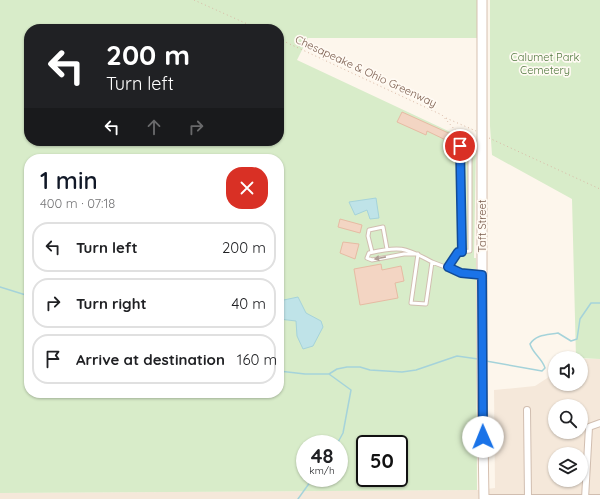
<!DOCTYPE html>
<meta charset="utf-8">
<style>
body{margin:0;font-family:Quicksand,sans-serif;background:#f6f6f6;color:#202124;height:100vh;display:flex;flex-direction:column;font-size:15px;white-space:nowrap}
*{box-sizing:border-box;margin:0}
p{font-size:13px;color:#757577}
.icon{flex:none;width:22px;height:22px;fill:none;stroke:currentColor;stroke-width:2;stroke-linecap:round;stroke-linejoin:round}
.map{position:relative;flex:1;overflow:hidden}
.sheet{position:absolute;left:24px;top:154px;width:260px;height:244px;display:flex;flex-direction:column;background:#fff;border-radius:16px;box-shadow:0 1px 3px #0004}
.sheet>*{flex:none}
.guide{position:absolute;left:24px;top:24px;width:260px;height:122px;border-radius:16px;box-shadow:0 1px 3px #0004;background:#202124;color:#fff;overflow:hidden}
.buttons{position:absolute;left:548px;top:351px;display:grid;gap:8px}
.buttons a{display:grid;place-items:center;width:40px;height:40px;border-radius:50%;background:#fff;box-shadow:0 1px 3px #0004;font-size:20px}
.speed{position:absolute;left:296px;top:435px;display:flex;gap:8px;font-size:20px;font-weight:700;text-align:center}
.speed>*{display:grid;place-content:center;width:52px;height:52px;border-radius:50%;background:#fff;box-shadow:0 1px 3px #0004;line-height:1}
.speed small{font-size:10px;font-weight:400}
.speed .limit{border:2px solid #111;border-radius:6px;background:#fff;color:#111}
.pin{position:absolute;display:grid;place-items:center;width:34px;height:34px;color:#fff;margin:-17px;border:2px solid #fff;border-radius:50%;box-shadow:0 1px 4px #0007}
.me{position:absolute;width:44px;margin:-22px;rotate:359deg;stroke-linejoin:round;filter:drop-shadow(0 0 3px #0008)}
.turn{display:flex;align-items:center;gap:14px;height:84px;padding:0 16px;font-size:18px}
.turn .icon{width:52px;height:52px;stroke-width:2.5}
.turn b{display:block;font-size:28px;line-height:34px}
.lanes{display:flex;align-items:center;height:38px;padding:0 16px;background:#0003;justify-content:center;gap:20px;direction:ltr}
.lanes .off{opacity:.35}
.round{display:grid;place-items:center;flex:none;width:42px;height:42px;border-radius:16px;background:#f6f6f6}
.overview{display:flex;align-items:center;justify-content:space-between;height:68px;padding:0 16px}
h1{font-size:24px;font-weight:600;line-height:30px;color:#111827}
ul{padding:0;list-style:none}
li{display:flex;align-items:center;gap:12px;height:50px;margin:0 8px 6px;padding:0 8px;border:2px solid #e0e0e0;border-radius:16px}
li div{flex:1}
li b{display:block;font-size:15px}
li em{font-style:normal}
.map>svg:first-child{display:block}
.residential{fill:#f5e8da;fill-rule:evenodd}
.green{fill:#d8ecc9;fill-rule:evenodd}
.water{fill:#bfe3e8;stroke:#a5d3da}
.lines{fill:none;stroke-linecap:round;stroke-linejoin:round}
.stream{stroke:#a5d3da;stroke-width:1.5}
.building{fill:#f3d5c3;stroke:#e6bba3}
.lane-casing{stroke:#d1beb0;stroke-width:5}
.street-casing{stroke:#d1beb0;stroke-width:8}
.secondary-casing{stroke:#d6c0b0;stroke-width:11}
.path{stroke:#d9b8a5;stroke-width:1;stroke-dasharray:1 3;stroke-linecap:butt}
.lane{stroke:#fff;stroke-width:3}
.street{stroke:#fff;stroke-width:6}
.secondary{stroke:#fff;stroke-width:9}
.oneway{fill:#af9d94}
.route-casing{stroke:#114b97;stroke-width:10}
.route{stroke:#1a73e8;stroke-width:7}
.labels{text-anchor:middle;stroke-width:3.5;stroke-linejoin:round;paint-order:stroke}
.park-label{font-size:11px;fill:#537a41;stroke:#fffaf3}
.street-label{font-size:11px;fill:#7a5c4d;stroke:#fffaf3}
</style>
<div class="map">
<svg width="600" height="499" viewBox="0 0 600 499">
<rect width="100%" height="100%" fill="#fdf6ec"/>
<path class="residential" d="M581,359h19v140h-600v-6l477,-3 18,-2 -1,-98 41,-4 20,-13v11h26zM555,406h26v26h-26zM555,454h26v26h-26z"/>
<path class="green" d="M0,0h480v38h-172l-11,22 179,84 -2,114h2l1,232 -477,3zM29,29h250v112h-250zM29,159h250v234h-250zM305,444h34v34h-34zM365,444h34v34h-34z
M490,0h110v359l-24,-1 -4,-159 -80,-44 -2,-29z"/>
<path class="water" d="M376,198l3,20 -9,1 -3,-9 -12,5 -6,-13z
M298,297l8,16 15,8 2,6 -10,19 -10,3 -6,-13 -1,-15 -17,-2v-18z"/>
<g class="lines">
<path class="stream" d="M0,287l29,9
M486,361l56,10 3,-3c-3,-10 -12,-14 -15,-24 6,-10 18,-9 28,-11l13,8 6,-2 3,-20 11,-16h9
M279,371l26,3h24l8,-5 10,-2h13l10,3 32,2 14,-2 41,-14 21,3
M329,374l22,16 -8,43 -6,11
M298,499l15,-21"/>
</g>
<path class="building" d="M402,112l53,24 -3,7 -25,-12 -1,4 -29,-13z
M340,219l22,6 -2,8 -22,-6z
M343,242l16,2 -4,15 -15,-6z
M381,264l1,6 19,-4 3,15 -9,2 3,15 -38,7 -6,-36z"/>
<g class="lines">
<defs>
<path id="lane" d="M372,252l-4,-16 1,-6 14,-3 4,22
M418,254l-7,49 15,1 6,-42 29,11 19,2
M418,254h-14l-32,6 -5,-2 2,-5c30,-7 36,-6 63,9
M448,267l10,-15 12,-1v-103l-11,-2 3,105"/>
<path id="street" d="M527,410l1,88
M484,498h116
M585,499l4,-72 11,-4"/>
<path id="secondary" d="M482,0v376l2,123"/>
</defs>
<use href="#lane" class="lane-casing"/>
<use href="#street" class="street-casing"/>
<use href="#secondary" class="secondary-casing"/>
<path class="path" d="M194,0l60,27 -1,2
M279,39l163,76 13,15h5l1,11
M446,118l30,13
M489,138l111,51"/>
<use href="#lane" class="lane"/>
<use href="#street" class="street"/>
<use href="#secondary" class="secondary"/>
</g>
<defs><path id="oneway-solid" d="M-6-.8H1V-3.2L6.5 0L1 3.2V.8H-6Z"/></defs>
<use class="oneway" href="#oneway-solid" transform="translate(380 258) rotate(169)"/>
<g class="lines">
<defs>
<path id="route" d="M460,146l2,106h-4l-10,15 13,6 21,2 1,162"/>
</defs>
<use href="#route" class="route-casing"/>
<use href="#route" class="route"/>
</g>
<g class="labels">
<g class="park-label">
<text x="545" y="61">Calumet Park<tspan x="545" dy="13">Cemetery</tspan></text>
</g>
<g class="street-label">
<text transform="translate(366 71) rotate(25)" y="4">Chesapeake &amp; Ohio Greenway</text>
<text transform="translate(482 226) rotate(-90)" y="4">Taft Street</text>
</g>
</g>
</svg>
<div class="buttons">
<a><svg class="icon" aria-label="sound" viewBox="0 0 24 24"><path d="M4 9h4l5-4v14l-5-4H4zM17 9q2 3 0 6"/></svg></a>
<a><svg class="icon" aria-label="search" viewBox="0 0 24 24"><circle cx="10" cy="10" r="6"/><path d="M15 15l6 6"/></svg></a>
<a><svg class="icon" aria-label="layers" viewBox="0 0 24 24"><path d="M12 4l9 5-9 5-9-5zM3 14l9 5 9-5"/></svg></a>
</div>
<div class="speed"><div>48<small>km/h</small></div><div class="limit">50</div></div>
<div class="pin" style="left:460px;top:146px;background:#d93025"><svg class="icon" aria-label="arrive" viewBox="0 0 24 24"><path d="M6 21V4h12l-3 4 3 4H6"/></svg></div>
<svg class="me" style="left:483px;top:437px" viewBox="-20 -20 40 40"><circle r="19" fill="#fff"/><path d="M0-13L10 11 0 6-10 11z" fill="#1a73e8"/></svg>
<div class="guide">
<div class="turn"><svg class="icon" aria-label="left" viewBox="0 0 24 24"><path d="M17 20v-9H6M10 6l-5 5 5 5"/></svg><div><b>200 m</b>Turn left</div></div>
<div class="lanes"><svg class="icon" aria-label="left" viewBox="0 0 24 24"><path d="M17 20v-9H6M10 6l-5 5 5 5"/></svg><svg class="icon off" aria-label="ahead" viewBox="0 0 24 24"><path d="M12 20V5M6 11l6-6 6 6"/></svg><svg class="icon off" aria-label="right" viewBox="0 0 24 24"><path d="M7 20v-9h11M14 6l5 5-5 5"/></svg></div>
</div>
<section class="sheet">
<div class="overview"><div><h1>1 min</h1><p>400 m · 07:18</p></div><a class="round" style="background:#d93025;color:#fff"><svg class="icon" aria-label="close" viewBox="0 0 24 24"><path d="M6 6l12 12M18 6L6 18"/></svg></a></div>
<ul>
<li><svg class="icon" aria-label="left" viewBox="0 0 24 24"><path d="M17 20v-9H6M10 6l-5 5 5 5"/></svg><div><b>Turn left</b></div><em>200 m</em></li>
<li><svg class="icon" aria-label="right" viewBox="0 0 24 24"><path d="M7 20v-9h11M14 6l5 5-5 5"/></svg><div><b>Turn right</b></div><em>40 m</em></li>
<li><svg class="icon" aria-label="arrive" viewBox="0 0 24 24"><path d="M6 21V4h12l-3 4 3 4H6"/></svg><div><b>Arrive at destination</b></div><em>160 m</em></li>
</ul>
</section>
</div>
